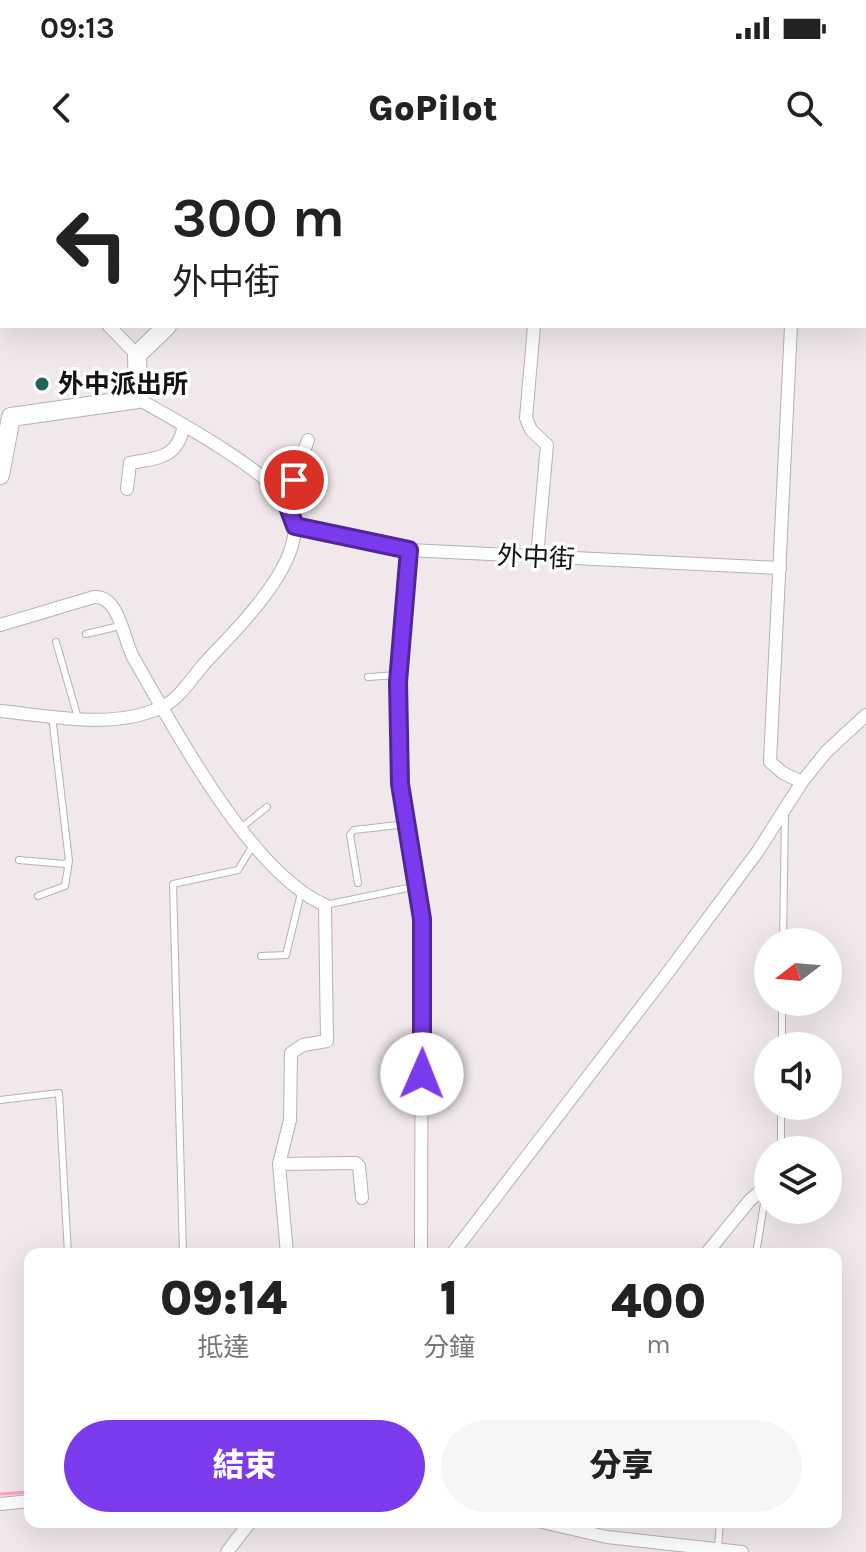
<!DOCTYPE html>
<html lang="zh-TW">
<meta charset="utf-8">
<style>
body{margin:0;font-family:Karla,"Noto Sans TC",sans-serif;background:#f6f6f6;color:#222;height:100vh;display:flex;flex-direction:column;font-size:30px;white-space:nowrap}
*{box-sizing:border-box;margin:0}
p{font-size:26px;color:#767676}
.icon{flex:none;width:44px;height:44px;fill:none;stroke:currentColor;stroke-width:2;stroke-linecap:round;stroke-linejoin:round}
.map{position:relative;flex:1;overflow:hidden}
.side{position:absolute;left:24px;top:1088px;width:818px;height:280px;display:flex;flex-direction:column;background:#fff;border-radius:16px;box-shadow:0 8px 32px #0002}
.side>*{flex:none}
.top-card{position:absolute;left:0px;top:0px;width:866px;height:168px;box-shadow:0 8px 32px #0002;background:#fff;color:#222;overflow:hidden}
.needle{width:52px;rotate:254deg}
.controls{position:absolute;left:754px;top:768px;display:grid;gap:16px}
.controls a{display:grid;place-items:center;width:88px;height:88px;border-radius:50%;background:#fff;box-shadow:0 8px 32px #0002;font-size:40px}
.pin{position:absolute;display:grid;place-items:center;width:68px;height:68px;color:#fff;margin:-34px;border:4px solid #fff;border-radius:50%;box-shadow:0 2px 8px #0007}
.me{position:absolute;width:88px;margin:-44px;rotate:1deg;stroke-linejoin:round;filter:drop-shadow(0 0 6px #0008)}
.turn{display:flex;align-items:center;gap:28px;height:168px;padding:0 40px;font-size:36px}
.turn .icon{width:104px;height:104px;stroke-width:2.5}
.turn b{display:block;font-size:56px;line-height:68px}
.eta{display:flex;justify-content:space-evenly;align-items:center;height:136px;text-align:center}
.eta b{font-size:48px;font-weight:800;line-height:56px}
.button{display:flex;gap:16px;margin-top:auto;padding:16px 40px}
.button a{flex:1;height:92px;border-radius:48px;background:#7c3aed;color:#fff;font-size:32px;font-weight:800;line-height:92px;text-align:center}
.button a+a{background:#f6f6f6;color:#222}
.status{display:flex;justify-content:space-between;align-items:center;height:56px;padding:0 40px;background:#fff;direction:ltr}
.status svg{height:22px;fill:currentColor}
header{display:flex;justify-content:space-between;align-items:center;height:104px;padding:0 40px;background:#fff;font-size:36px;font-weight:800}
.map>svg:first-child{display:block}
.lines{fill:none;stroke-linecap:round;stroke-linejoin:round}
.stream{stroke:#fea1bd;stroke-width:3}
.lane-casing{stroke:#b8b1b3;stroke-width:8}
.street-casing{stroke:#b8b1b3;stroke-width:14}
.secondary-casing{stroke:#b8b1b3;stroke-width:20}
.lane{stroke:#fff;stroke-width:6}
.street{stroke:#fff;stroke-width:12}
.secondary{stroke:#fff;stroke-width:18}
.route-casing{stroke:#51269a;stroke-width:20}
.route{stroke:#7c3aed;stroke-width:14}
.poi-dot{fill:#1d655a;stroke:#fff;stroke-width:3}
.labels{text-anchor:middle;stroke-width:7;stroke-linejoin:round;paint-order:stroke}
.poi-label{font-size:26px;font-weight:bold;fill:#151213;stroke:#fff;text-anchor:start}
.street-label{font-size:26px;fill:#151213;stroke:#fff}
</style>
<div class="status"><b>09:13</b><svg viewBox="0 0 49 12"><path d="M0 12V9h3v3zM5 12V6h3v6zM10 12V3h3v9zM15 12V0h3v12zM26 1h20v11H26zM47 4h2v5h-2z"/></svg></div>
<header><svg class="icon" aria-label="back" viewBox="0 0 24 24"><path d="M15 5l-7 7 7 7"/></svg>GoPilot<svg class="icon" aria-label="search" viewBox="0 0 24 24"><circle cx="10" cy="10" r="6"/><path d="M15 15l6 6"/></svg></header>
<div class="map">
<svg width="866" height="1392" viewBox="0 0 866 1392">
<rect width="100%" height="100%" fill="#f0e8ea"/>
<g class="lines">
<path class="stream" d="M0,1334l30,-2"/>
<defs>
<path id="lane" d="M324,0v2
M860,0l1,2
M864,9l2,5
M0,97l2,-3
M86,474l34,-8
M56,482l22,76
M368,517l30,-2
M242,667l25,-20
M19,700l46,4 4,-3 -17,-145
M358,723l-8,-48 4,-5 53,-6
M38,736l27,-10 4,-25
M325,745l92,-19
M783,782l2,-128
M261,796l25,-1 15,-62
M782,886v-44
M0,940l59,-7 9,161
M781,946v44
M183,1094l-10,-370 65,-14 15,-25
M756,1094l10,-63
M718,1388l2,-26"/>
<path id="street" d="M22,2v-2
M798,2v-2
M0,21h2
M109,166l28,29
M534,166l-8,92 5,12 16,15 -10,112
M791,166l-21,436 13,11 19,9
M127,329l3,-26c29,-5 48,-5 54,-38
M284,336l10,-16 14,-40
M295,366l114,24 371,18
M409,390l-11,132 2,102 22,135 -1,335
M0,465l94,-28c25,-2 29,41 39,60 40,70 118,216 192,248l2,136 -24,4 -12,8 -1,67 -11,44 8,90
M0,551c52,5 113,19 162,-4 17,-8 30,-29 42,-43 30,-33 111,-108 86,-157 -17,-34 -116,-88 -152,-108
M279,1004l77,-1 3,3 3,32
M452,1094l217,-283 89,-120 44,-69 24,-30 40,-37
M706,1094l44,-54 18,-15
M0,1344l30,-3
M542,1362l65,15 135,15
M227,1392l23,-30"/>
<path id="secondary" d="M528,2l11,-2
M0,315l11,-58 127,-18 -1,-44 30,-29"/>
</defs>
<use href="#lane" class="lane-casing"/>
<use href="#street" class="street-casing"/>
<use href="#secondary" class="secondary-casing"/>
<use href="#lane" class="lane"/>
<use href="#street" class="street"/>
<use href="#secondary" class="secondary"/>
</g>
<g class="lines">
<defs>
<path id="route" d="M294,320l-10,16 11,30 114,24 -11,132 2,102 22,135v155"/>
</defs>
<use href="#route" class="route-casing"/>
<use href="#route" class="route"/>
</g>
<circle class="poi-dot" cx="42" cy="224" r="8"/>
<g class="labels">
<g class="poi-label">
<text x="58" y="233">外中派出所</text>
</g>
<g class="street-label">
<text transform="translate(536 397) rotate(3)" y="9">外中街</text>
</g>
</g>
</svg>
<div class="controls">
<a><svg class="needle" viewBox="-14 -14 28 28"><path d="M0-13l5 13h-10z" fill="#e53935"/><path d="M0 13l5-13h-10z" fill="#767676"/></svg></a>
<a><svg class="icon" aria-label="sound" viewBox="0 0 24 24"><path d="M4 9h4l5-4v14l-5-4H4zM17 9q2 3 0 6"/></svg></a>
<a><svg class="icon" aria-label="layers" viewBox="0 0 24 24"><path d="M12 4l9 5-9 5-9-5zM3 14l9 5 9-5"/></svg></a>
</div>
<div class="pin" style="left:294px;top:320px;background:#d93025"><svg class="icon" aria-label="arrive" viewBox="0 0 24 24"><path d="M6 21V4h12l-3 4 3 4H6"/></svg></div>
<svg class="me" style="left:422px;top:914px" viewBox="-20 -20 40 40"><circle r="19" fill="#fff"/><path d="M0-13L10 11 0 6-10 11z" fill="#7c3aed"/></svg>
<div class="top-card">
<div class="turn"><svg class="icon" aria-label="left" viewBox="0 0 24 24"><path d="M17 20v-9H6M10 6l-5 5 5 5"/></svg><div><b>300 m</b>外中街</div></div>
</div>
<section class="side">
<div class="eta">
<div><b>09:14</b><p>抵達</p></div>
<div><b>1</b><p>分鐘</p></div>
<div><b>400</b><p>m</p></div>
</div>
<div class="button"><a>結束</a><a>分享</a></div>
</section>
</div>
